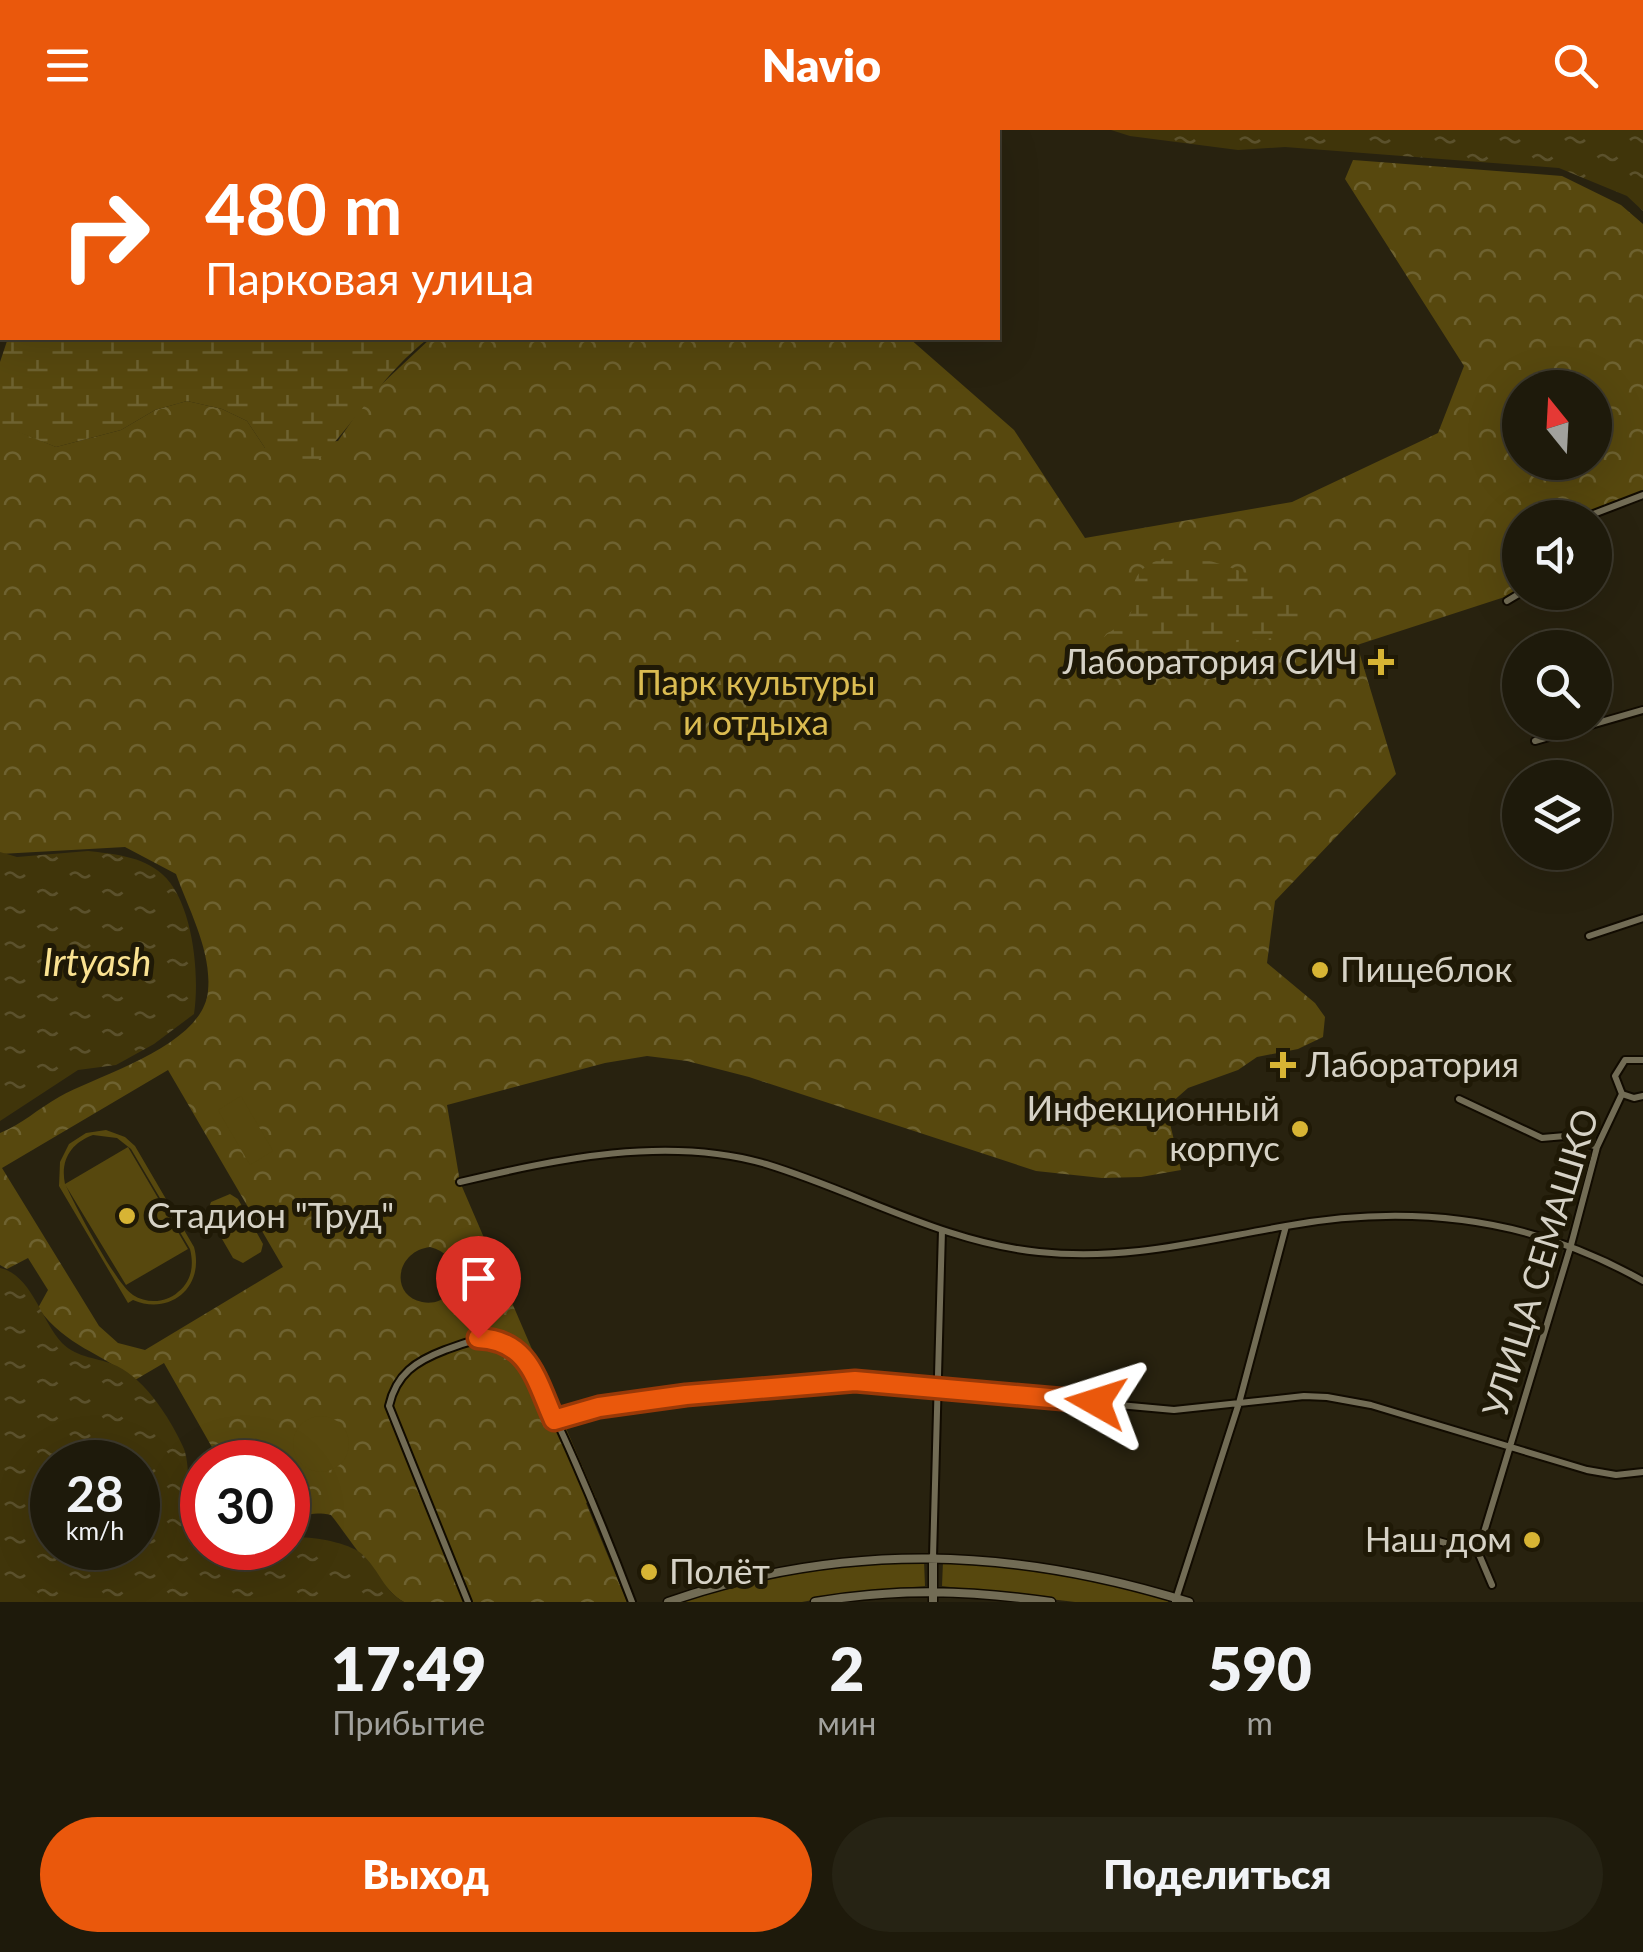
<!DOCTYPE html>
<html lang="ru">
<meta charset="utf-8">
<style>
body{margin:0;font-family:Lato,sans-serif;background:#262314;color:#f1f3f6;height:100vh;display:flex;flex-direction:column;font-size:38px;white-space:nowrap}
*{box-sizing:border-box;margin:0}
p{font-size:32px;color:#a1a19d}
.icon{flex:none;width:55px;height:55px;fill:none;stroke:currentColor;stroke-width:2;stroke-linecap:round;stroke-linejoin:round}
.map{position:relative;height:1472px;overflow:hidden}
.side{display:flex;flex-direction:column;background:#1e1a0b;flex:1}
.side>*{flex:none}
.top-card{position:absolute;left:0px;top:0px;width:1000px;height:210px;box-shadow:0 10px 40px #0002,0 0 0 2px #3c382c;background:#ea580c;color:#fff;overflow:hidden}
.needle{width:65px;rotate:342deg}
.tools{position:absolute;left:1502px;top:240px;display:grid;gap:20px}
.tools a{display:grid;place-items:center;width:110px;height:110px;border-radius:50%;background:#1e1a0b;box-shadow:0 10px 40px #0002,0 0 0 2px #3c382c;font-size:50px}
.speed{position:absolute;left:30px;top:1310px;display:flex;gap:20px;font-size:50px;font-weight:700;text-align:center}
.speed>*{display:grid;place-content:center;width:130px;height:130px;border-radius:50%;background:#1e1a0b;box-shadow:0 10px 40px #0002,0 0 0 2px #3c382c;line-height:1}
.speed small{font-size:25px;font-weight:400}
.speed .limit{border:15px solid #d22;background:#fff;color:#111}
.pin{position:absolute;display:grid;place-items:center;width:85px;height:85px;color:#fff;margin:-102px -42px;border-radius:50% 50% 50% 0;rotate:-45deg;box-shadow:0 0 10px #0007}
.pin .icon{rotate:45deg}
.me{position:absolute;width:110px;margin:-55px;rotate:276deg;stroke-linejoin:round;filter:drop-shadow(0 0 8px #0008)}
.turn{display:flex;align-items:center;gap:35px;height:210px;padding:0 40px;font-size:45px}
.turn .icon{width:130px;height:130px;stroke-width:2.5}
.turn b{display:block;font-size:70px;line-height:85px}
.eta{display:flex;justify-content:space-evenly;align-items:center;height:170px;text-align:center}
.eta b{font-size:60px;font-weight:800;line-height:70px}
.action{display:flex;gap:20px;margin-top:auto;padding:20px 40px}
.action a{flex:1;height:115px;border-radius:60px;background:#ea580c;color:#fff;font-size:40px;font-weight:800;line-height:115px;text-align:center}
.action a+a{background:#262314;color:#f1f3f6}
header{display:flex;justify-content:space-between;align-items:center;height:130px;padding:0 40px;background:#ea580c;color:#fff;font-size:45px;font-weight:800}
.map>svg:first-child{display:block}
.forest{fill:url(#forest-crowns);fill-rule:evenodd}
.wetland{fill:url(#wetland-marsh)}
.park{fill:#57480e;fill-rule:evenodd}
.water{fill:url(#water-ripples);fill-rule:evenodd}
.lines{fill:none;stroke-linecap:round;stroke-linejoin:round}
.minor-casing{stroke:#110b00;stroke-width:10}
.tertiary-casing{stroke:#110b00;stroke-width:11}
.minor{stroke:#726c55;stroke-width:6}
.tertiary{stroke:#726c55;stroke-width:8}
.route-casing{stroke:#983908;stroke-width:25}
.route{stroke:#ea580c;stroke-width:18}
.poi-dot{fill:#d7b434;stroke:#1f1906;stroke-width:4}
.labels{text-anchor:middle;stroke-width:10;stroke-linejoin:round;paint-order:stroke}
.poi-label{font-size:35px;fill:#d6d2c6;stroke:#1f1906;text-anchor:start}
.park-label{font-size:35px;fill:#dbbc51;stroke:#1f1906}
.street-label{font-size:35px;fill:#d6d2c6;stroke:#1f1906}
.water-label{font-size:38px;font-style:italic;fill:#fae291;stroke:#1f1906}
</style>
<header><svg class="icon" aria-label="menu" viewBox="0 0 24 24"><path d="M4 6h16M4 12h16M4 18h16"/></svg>Navio<svg class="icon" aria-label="search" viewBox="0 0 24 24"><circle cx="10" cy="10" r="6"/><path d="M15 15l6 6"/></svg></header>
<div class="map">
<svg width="1643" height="1472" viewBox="0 0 1643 1472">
<defs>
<pattern id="forest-crowns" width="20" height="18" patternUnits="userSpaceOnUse" patternTransform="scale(2.5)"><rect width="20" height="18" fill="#57480e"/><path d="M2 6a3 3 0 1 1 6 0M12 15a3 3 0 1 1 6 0" fill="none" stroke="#6e6230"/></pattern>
<pattern id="wetland-marsh" width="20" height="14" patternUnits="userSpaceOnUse" patternTransform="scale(2.5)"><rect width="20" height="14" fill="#57480e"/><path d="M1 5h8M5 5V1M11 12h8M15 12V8" fill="none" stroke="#6e6230"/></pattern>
<pattern id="water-ripples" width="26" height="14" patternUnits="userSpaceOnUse" patternTransform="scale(2.5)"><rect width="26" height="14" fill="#40350a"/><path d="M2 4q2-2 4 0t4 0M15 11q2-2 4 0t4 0" fill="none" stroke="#5b512c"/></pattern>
</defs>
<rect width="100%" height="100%" fill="#28220f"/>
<path class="forest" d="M1353,30l209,16 59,29 22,19v270l-64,23 -59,1v70l-3,5 -160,52 39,129 -121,127 -8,62 48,40 10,14 -2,20 -25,12 -41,8 -19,13 -50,18 -17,15 -3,12 13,55 -40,7 -39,1 -66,-7 -287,-94 -62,-16 -40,-5 -42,7 -158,42 13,77 136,316 -10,5 41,99h-223c-20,-10 -56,-66 -73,-87 -21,-4 -33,0 -43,17v-70h-84l9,-13 -49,-86 -29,17c-36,-29 -67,-32 -97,-72l10,-18 -20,-32 -21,11 -7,-4v-132c21,-8 39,-25 59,-36 41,-23 144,-51 149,-106 4,-39 -19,-81 -32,-117l-51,-27 -125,7v-430l56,23 65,-17 34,-20 32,-9 35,8 25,12 18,27 73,-7 31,-45 62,-58h478l105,92 71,108 207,-36 146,-69 26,-67 -119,-187zM1520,258h75v74h-75zM168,940l115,197 -138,83 -27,-7 -19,-17 -97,-158zM430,1117c40,10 28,62 -8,55 -33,-7 -26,-51 8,-55z"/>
<path class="wetland" d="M8,208h421c-45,34 -72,83 -111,122l-33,2 -20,-14 -18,-27 -25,-12 -35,-8 -32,9 -34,20 -65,17 -56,-22v-63z
M1176,425c31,0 111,30 130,56l-1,16c-19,13 -46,11 -68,15 -40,8 -82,37 -121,36l-13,-13 -3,-23c8,-12 22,-15 29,-26 5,-8 4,-15 4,-23 0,-26 22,-33 43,-38z"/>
<path class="park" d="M241,966l32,55 -23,14 -32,-55z
M106,1000l19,7 10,9 59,101c11,40 -24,69 -61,53l-5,3 -69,-117 1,-24 9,-18 17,-11zM93,1005l24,3 14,11 59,100c4,16 2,32 -12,43 -12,11 -31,12 -45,3 -18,-12 -56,-86 -67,-109l60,99 62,-36 -60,-102 -63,37c-5,-24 6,-41 28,-49z
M230,1064l8,5 25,45 -2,8 -18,11 -10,-5 -26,-45 4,-11z
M293 1314a28 28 0 1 1 56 0a28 28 0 1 1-56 0Z
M924,1430l1,26 -62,5 -61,11h-125l55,-17 98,-19z
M943,1431l135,15 91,23 -1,3h-93l-133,-16z"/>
<path class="water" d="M1111,0h532v81l-16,-15 -68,-28 -274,-21 -47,3 -108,-14z
M88,721c25,3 54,5 74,23 31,27 38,101 32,140l-40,30 -38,21 -38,5 -78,51v-269l17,5z
M0,1138c31,6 42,54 62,75 16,16 36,14 55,23 29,14 55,55 67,83 7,19 2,49 7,61 2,6 6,6 11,8v30h86v-9c16,-5 62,3 75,16 16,15 21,36 41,47h-404zM52,1332h86v86h-86z"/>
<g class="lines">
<defs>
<path id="minor" d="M1583,388l60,-23
M1507,471l15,-9
M1535,611l108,-31
M1589,806l54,-18
M1643,930h-18l-10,16 7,18 12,4 9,-2
M1459,969l83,39 23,-2 32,11
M460,1052c97,-23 207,-47 306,-18 92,28 176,78 273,88 89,9 160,-11 247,-26 126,-23 245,-9 357,55
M554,1290l45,-13 87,-12 169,-14 319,29 130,-14 23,1 44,8 216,65 29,5 27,-3
M1431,1409l47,13
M933,1427l9,-327
M1492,1455l-14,-33 93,-307 26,-98 25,-53
M468,1472l-79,-196c7,-32 27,-45 56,-56 23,-8 43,-18 66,-4 28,16 105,214 121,256
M1175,1472l64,-199 47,-177"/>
<path id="tertiary" d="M668,1472c176,-61 345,-55 521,0
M815,1472c82,-14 154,-12 236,0
M933,1472v-45"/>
</defs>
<use href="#minor" class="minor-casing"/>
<use href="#tertiary" class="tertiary-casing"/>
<use href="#minor" class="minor"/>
<use href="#tertiary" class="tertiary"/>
</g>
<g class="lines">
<defs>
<path id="route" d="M478,1208c51,2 58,42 76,82l45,-13 87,-12 169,-14 241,21"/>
</defs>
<use href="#route" class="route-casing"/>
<use href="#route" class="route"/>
</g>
<g class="poi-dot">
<path d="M1376 517h10v10h10v10h-10v10h-10v-10h-10v-10h10z"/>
<circle cx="1320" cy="840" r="10"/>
<path d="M1278 920h10v10h10v10h-10v10h-10v-10h-10v-10h10z"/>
<circle cx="1300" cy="999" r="10"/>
<circle cx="127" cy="1086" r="10"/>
<circle cx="1532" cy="1410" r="10"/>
<circle cx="649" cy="1442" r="10"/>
</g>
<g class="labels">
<g class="poi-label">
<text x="1358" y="544" text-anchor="end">Лаборатория СИЧ</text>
<text x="1340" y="852">Пищеблок</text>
<text x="1306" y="947">Лаборатория</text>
<text x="1280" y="991" text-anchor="end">Инфекционный<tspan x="1280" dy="40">корпус</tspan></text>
<text x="147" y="1098">Стадион "Труд"</text>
<text x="1512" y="1422" text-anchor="end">Наш дом</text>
<text x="669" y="1454">Полёт</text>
</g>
<g class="park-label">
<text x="756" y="565">Парк культуры<tspan x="756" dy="40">и отдыха</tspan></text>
</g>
<g class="street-label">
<text transform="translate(1541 1133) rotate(-73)" y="12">УЛИЦА СЕМАШКО</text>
</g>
<g class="water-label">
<text x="97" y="846">Irtyash</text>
</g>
</g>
</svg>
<div class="tools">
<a><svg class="needle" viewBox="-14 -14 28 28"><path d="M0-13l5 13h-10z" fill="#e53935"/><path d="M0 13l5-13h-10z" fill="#a1a19d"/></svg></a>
<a><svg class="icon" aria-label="sound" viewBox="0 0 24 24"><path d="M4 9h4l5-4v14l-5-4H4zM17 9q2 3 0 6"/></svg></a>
<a><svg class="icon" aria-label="search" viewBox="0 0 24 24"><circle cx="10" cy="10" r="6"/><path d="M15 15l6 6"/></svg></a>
<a><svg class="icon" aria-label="layers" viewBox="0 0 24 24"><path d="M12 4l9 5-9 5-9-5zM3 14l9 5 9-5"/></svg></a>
</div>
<div class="speed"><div>28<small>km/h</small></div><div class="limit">30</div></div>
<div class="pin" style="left:478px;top:1208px;background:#d93025"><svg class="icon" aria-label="arrive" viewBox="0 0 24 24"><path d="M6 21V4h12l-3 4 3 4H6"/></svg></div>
<svg class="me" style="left:1096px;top:1272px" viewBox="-20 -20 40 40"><path d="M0-17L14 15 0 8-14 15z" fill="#ea580c" stroke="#fff" stroke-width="4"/></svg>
<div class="top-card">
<div class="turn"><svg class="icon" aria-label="right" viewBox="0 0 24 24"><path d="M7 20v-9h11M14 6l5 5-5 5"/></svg><div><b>480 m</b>Парковая улица</div></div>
</div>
</div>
<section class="side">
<div class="eta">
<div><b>17:49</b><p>Прибытие</p></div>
<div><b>2</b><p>мин</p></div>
<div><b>590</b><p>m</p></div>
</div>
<div class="action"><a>Выход</a><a>Поделиться</a></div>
</section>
